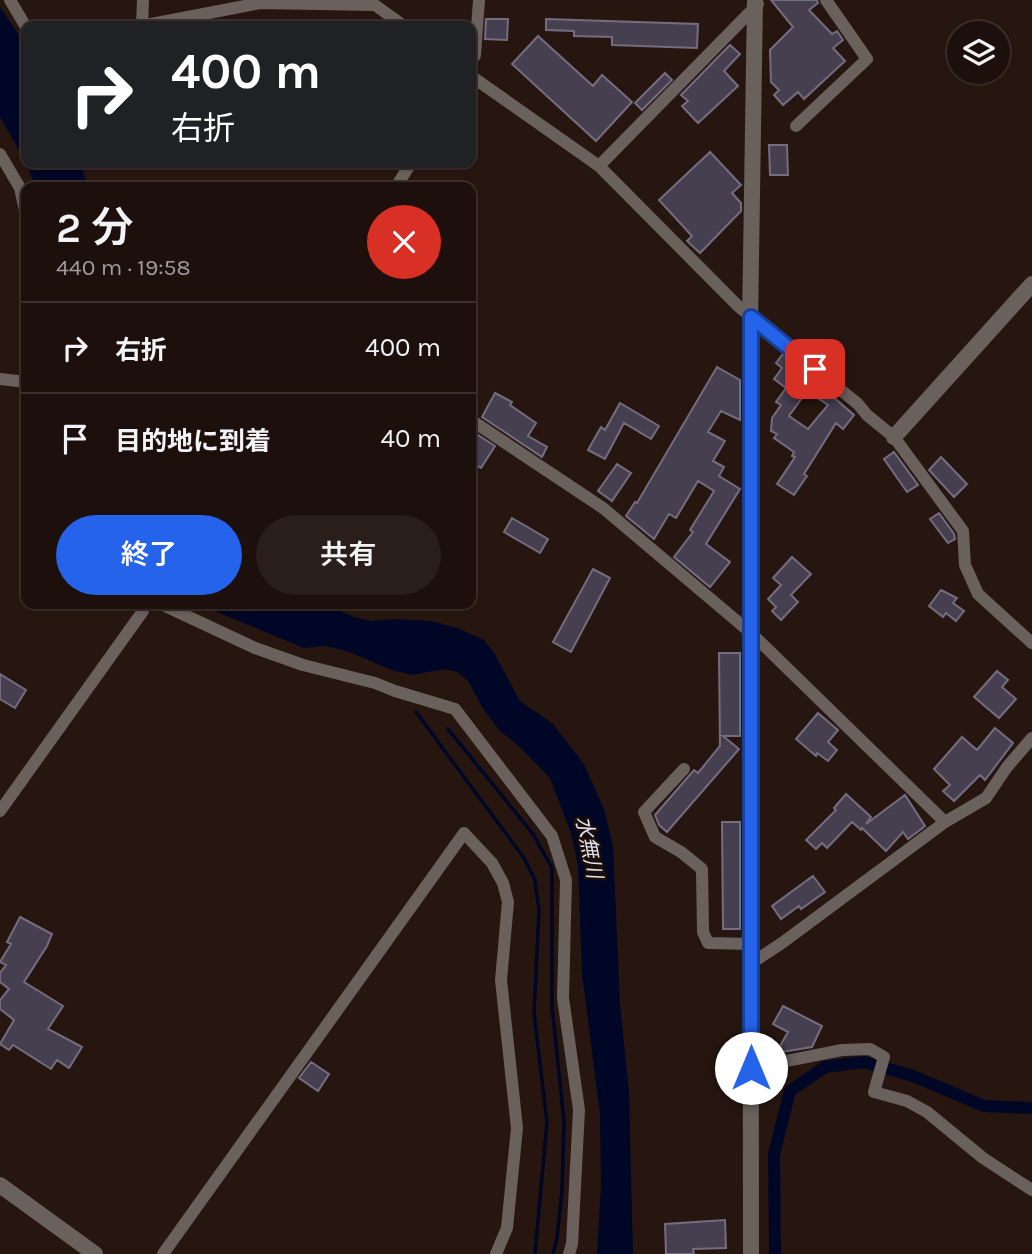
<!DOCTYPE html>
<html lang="ja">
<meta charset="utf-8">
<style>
body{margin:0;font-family:Karla,"Noto Sans JP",sans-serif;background:#2a1e1a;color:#f1f3f6;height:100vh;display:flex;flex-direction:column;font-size:26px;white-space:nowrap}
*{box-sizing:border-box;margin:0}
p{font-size:23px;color:#a09d9d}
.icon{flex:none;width:38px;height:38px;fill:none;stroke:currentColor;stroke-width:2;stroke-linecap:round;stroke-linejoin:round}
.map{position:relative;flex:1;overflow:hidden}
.side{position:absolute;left:21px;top:182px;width:455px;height:427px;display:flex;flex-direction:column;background:#1d100c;border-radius:14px;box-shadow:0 2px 5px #0004,0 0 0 2px #3b302d}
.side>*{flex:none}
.banner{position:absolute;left:21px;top:21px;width:455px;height:147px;border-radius:14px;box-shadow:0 2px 5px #0004,0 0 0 2px #3b302d;background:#202124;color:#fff;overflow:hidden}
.tools{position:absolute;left:947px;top:21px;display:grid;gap:14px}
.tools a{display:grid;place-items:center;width:63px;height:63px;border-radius:50%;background:#1d100c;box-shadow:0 2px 5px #0004,0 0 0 2px #3b302d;font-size:35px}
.pin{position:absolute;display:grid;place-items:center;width:60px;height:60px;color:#fff;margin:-30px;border-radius:14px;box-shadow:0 4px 10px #0006}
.me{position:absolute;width:77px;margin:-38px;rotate:0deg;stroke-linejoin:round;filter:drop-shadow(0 0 5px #0008)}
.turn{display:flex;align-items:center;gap:24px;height:147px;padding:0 35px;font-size:32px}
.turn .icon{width:91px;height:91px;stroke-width:2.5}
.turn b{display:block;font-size:49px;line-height:60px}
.round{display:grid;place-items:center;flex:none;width:74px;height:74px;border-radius:37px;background:#2a1e1a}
.overview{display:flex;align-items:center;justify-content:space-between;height:119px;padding:0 35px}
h1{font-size:42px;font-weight:600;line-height:52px}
.cta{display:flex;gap:14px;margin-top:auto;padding:14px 35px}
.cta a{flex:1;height:80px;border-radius:42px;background:#2563eb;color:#fff;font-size:28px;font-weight:600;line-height:80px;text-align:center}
.cta a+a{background:#2a1e1a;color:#f1f3f6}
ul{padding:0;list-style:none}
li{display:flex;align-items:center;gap:21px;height:91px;padding:0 35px;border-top:2px solid #3b302d}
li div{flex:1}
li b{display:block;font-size:26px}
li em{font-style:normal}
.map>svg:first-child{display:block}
.water{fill:#000625}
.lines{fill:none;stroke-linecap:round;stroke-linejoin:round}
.stream{stroke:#000625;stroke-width:3.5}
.canal{stroke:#000625;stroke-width:12}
.building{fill:#463f50;stroke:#746d80;stroke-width:2;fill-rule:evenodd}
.minor{stroke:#6a615d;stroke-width:12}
.tertiary{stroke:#6a615d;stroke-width:16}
.route-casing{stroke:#184099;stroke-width:18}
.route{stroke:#2563eb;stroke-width:12}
.labels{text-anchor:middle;stroke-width:5;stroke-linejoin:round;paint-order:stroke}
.water-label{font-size:21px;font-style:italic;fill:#dde4f2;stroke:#1d0d07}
</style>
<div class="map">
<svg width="1032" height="1254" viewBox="0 0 1032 1254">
<rect width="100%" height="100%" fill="#271610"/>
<path class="water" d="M0,7l26,39v116l-26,-45z
M27,163h53l8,24h-53z
M198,604h125l31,13 19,4 23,-2 35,2 26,7 27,12 10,13 26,48 33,23 31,40 21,48 8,35 7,156 9,89 4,162h-36l4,-68 -1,-72 -18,-141 -4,-108 -7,-32 -21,-55 -29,-30 -22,-18 -15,-20 -16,-29 -11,-9 -12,-3 -33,6 -20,-5 -45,-19 -22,-5 -21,2z"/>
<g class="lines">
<path class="stream" d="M416,712l108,146 11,22 4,30 -5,103 13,109 -12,132
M448,729l85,105 19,34v138l12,115 -2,69 -5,48 -4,16"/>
<path class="canal" d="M775,1254l-1,-100 16,-63 35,-24 39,-5 49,14 71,30 48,2"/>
</g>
<path class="building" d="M771,0h46l1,3 -9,7 23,24 5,-3 6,9 -10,8 12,13 -41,38 -6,-7 -15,13 -9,-10 5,-5 -8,-8 -1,-32 23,-23z
M486,19h22l-1,21 -22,-1z
M546,19l152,5 -1,24 -85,-3v-8l-38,-1v-5l-28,-1z
M538,36l55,50 9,-11 30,27 -36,39 -84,-77z
M730,45l10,9 -16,17 14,15 -40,37 -16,-17 6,-5 -7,-6z
M665,73l7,7 -30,30 -7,-7z
M769,145h18l1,30h-18z
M710,152l31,33 -9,8 9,10v8l-41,42 -13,-12 5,-5 -33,-36z
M783,354l71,61 -11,14 -7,-6 -32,51 3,2 -13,19 -17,-11 18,-27 -3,-1 2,-4 -20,-14 3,-4 -6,-3 1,-13 9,-13 -5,-3 10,-14 -12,-9 8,-11 -6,-5zM807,391l21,14 -20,24 -19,-13z
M717,367l23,13v40l-19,-9 -13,21 17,9 -12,20 11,6 -5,9 21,13 -34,55 24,18 -20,25 -36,-30 19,-25 -3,-2 24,-39 -16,-10 -22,37 -7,-4 -15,25 -28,-23 9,-14 2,1z
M495,393l17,9 -2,3 26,18 -8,13 19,11 -5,10 -60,-40z
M620,403l39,23 -8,13 -27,-16 -19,36 -17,-9 13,-23 4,3z
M478,435l17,11 -14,22 -10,-6v-15z
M894,452l24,33 -11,7 -23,-33z
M941,457l26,27 -13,13 -25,-27z
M617,464l14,9 -19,28 -14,-10z
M939,513l15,21 1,5 -7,4 -18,-24z
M512,518l36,21 -8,14 -36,-21z
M792,557l19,17 -20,21 7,7 -17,18 -9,-9 4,-4 -8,-8 13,-14 -8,-7z
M593,569l17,9 -39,74 -18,-10z
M941,590l16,8 -4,5 11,8 -8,10 -10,-8 -3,4 -14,-11z
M719,653h21v83h-17l16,13 -72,83 -8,-7 -4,-10 39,-45 4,3 22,-27z
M997,671l11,9 -6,7 14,12 -17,19 -25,-21z
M0,674l26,16 -11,18 -15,-9z
M818,713l20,17 -10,12 9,8 -9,11 -11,-8 -1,3 -20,-17z
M995,728l18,15 -28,37 -5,-5 -26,26 -11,-10 7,-6 -16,-16 28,-32 15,13z
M846,794l25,23 -5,7 39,-29 20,31 -17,13 -5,-7 -17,19 -24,-23 -1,2 -9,-8 -25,26 -5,-5 -6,6 -10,-9 30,-30 -2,-2z
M722,822h18v107h-17z
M813,876l12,16 -24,17 -2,-3 -18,13 -9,-13z
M20,917l32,17 -5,12 -23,36 39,24 -15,23 34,18 -13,21 -12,-8 -6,9 -38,-24 -4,5 -9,-6 14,-24 -14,-11v-9l9,-11 -9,-7v-9l6,-8 -6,-3 11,-18 -4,-2z
M783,1006l39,20 -10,21 -36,6 12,-21 -15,-8z
M311,1062l18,12 -11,17 -19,-13z
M725,1220l1,28 -33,1 1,5h-28l-1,-30z"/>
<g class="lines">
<path class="minor" d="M10,0l16,27
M141,26l119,-23 115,2 29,21
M142,26l1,-26
M471,62l4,-7 4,-55
M471,76l128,90 139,140 120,98 9,11 27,22 69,94 2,34 13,29 54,49
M796,126l71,-67 -41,-59
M0,154l20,34 6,27
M599,166l159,-162
M396,187l15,-24
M0,379l26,3
M471,420l132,88 148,125 194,189
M161,604l94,44 48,17 72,18 20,8 60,18 97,127 14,44 -3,118 16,112 -7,134 -3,10
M684,769l-40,43 11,25 26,15 21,17 1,63 5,11 43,1
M0,811l143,-200
M750,964l32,-21 163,-121 41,-24 21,-31 25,-29
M751,1068l91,-18 28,-1 14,8 -10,35 33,9 20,11 56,46 49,32
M163,1254l301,-421 28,30 11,20 5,19 -7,78 16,148 -10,100 -11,26"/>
<path class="tertiary" d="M894,437l138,-153
M0,1185l95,69
M751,1254l-1,-930 5,-324"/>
</g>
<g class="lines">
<defs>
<path id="route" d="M751,1068v-751l64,52"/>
</defs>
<use href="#route" class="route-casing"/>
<use href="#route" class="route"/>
</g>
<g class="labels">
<g class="water-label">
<text transform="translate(589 847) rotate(79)" y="7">水無川</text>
</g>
</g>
</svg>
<div class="tools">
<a><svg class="icon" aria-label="layers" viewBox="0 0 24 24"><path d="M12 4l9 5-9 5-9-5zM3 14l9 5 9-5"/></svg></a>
</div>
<div class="pin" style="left:815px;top:369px;background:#d93025"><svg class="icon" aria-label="arrive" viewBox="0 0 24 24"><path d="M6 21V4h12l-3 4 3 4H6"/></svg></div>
<svg class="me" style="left:751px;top:1068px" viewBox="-20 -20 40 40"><circle r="19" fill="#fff"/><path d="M0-13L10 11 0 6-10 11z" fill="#2563eb"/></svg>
<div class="banner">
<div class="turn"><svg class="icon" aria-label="right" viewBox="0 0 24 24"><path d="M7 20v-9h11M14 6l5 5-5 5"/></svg><div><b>400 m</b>右折</div></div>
</div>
<section class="side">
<div class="overview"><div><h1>2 分</h1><p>440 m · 19:58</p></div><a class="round" style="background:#d93025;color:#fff"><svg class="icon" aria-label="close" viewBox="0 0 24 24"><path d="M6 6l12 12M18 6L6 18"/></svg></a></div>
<ul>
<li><svg class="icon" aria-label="right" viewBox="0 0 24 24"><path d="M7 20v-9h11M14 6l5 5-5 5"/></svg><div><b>右折</b></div><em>400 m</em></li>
<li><svg class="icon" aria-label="arrive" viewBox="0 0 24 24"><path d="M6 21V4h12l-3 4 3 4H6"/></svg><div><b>目的地に到着</b></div><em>40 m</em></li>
</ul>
<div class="cta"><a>終了</a><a>共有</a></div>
</section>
</div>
